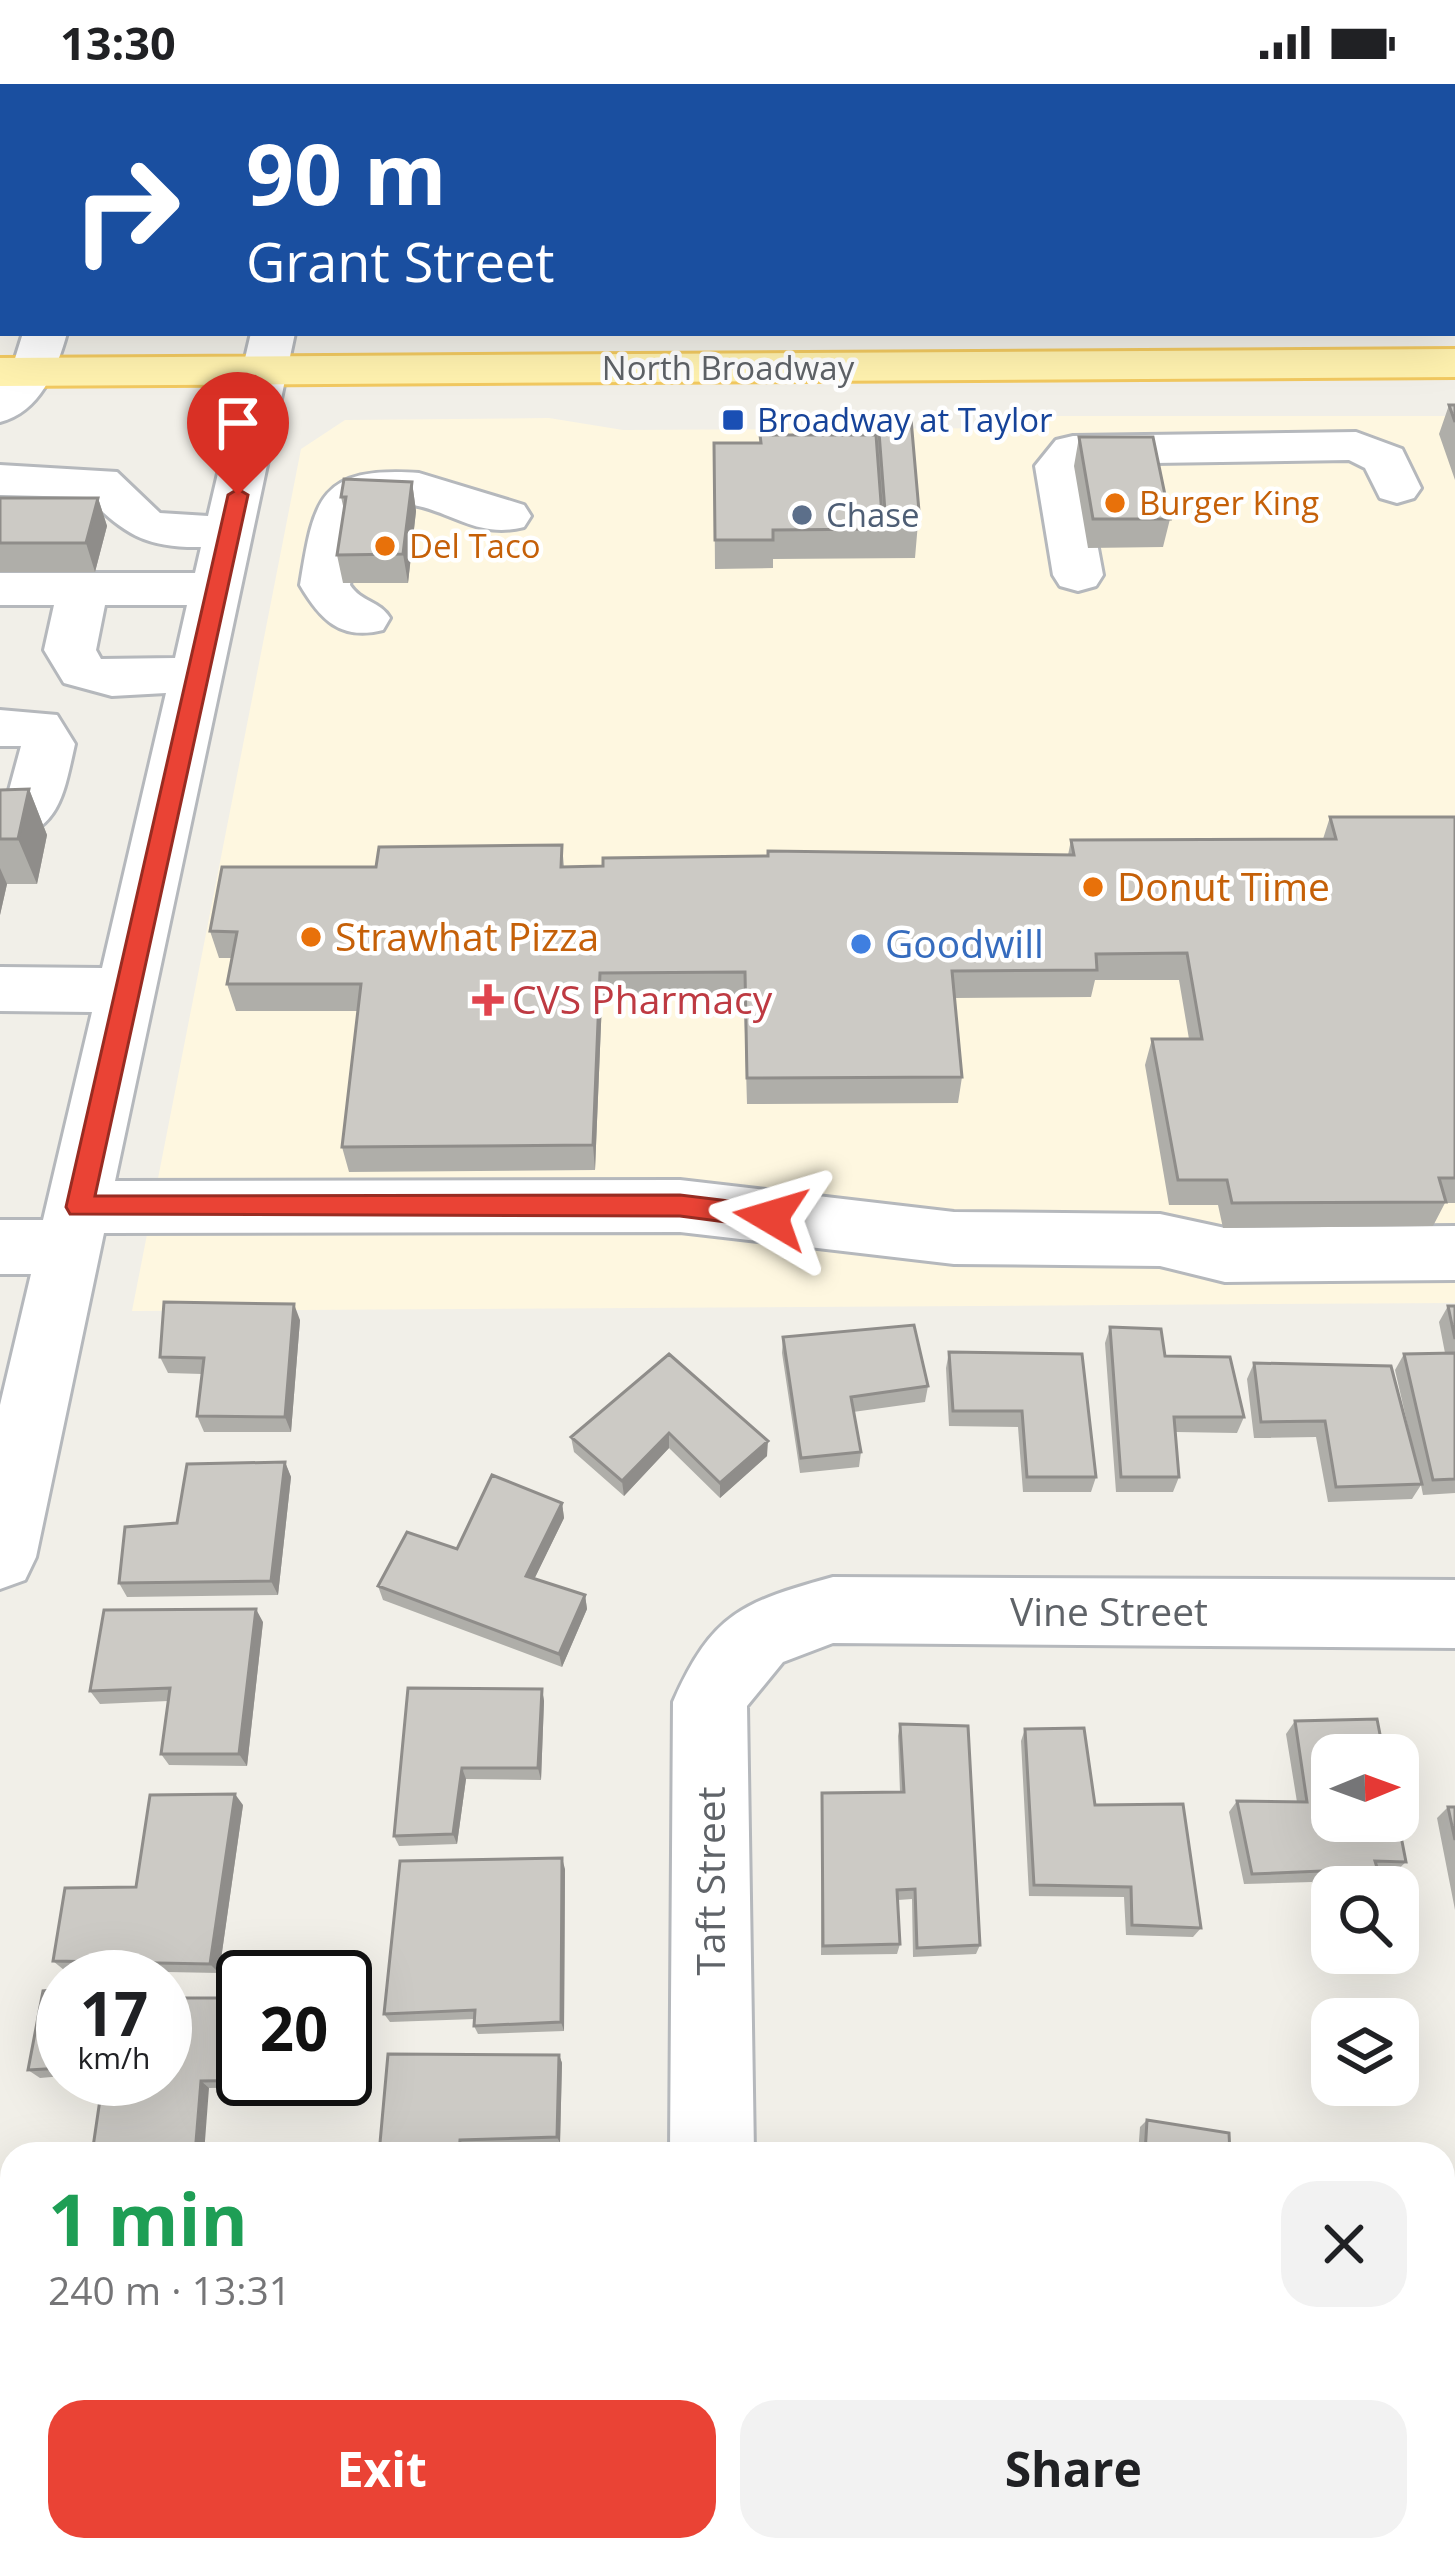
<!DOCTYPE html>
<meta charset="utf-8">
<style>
body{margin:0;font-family:"Open Sans",sans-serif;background:#f2f2f2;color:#202124;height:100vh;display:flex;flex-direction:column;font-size:45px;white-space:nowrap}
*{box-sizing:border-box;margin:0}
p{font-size:39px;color:#757577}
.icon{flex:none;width:66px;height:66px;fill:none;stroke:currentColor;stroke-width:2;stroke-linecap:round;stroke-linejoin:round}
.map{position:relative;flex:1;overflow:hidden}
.details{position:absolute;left:0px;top:2058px;width:1455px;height:420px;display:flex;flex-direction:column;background:#fff;border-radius:36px 36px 0 0;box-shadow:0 12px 48px #0002}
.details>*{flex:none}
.hud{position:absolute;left:0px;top:0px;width:1455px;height:252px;box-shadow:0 12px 48px #0002;background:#1a4fa0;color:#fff;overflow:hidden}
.needle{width:78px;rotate:89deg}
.fabs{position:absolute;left:1311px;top:1650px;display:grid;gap:24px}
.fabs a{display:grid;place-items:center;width:108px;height:108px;border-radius:24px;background:#fff;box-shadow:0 12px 48px #0002;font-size:60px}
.speed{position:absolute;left:36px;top:1866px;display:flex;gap:24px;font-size:60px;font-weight:700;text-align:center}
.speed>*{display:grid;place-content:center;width:156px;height:156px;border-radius:50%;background:#fff;box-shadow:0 12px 48px #0002;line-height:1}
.speed small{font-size:30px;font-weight:400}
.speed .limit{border:6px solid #111;border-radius:18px;background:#fff;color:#111}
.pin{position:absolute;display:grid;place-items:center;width:102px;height:102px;color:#fff;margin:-123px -51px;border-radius:50% 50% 50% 0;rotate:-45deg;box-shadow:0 0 12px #0007}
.pin .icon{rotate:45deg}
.me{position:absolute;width:132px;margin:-66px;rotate:277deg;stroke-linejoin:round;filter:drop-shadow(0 0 9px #0008)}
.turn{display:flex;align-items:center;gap:42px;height:252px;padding:0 48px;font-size:54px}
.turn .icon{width:156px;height:156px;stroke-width:2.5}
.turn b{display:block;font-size:84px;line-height:102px}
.round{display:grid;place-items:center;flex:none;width:126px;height:126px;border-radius:36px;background:#f2f2f2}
.headline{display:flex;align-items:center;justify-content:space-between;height:204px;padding:0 48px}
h1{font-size:72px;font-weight:700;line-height:90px;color:#1e9e55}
.action{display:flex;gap:24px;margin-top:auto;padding:24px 48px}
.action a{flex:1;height:138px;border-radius:36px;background:#ea4335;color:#fff;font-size:48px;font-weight:700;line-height:138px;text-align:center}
.action a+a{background:#f2f2f2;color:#202124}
.status{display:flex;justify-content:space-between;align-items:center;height:84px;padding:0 60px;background:#fff;direction:ltr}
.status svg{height:33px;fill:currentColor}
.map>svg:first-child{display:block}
.commercial{fill:#fef7e0}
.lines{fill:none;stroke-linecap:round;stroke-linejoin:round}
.minor-casing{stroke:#b5b8bc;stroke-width:6}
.major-casing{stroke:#f2c960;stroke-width:6}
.minor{fill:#fff;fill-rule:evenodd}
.major{fill:#fff2af;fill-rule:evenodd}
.wall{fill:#afaea9}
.shaded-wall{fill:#8f8d8a}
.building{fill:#cccac5;stroke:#8f8d8a;stroke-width:3}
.route{fill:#ea4335;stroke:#982c22;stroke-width:3}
.transit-dot{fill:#1a4fb4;stroke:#fff;stroke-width:4.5}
.food-dot{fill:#e8710a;stroke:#fff;stroke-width:4.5}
.service-dot{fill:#5c6f8a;stroke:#fff;stroke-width:4.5}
.shop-dot{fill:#3f7fe0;stroke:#fff;stroke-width:4.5}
.health-dot{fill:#e0444e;stroke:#fff;stroke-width:4.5}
.labels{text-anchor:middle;stroke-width:9;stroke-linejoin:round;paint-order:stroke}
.far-street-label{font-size:33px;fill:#5f6368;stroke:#fff}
.far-transit-label{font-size:33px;fill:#164399;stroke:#fff;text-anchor:start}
.far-food-label{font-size:33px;fill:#c56008;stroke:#fff;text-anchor:start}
.far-service-label{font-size:33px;fill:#4e5e75;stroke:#fff;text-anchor:start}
.food-label{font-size:39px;fill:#c56008;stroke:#fff;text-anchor:start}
.shop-label{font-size:39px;fill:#366cbe;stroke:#fff;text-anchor:start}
.health-label{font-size:39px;fill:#be3a42;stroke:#fff;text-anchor:start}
.street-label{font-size:39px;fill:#5f6368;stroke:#fff}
</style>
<div class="status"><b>13:30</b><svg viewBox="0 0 49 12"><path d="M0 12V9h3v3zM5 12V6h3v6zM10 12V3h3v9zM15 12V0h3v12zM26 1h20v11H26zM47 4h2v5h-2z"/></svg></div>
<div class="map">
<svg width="1455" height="2478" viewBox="0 0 1455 2478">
<rect width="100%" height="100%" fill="#f1efe8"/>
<path class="commercial" d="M1050,332h405v887l-1323,8 169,-862 44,-29 204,-2 74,12 404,-2z"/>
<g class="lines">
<defs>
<path id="minor" d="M304,0h40l-41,3z
M0,17h3v24h-3z
M3,176v36l-3,1v-36z
M23,249h44c-10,36 -27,79 -67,89v-41l12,-13z
M251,249h44l-180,848 565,-1 274,32 206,2 65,14 230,-2v54l-230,2 -65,-16 -206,-2 -274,-32 -576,1 -68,324 -11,23 -25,9v-184l31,-131h-31v-54h43l49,-208 -92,-1v-44l102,1 64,-275 -54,3 -48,-13 -20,-33 10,-45h-54v-32h195l6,-26c-56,1 -76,-13 -114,-50l-87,-2v-30l117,7 43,41 48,3zM105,521h82l-12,53 -74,1 -5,-9z
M1356,348l46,17 19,39 -7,10 -17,5 -17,-5 -15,-30 -16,-8 -263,4 -3,4 20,107 -7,11 -18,5 -18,-5 -7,-11 -18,-109 21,-26 17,-4z
M419,389l105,32 7,11 -7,11c-63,16 -88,-40 -161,-19l-13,77c11,17 30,16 40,33l-7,12c-43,11 -63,-11 -83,-45 14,-85 18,-119 119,-112z
M0,626l57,5 18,29c-12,53 -15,87 -75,100v-41l8,-9 13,-48h-21z
M833,1493l622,3v68l-622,-5 -50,19 -36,44 7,448h-84l3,-452c39,-89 70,-100 160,-125z
M667,2466h92v12h-92z"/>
<path id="major" d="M1455,265v28l-1455,9v-28z"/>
</defs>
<use href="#minor" class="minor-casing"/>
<use href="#major" class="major-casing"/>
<use href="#minor" class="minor"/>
<use href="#major" class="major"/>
</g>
<path class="wall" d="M613,0h33v3h-33z
M1033,0h23l-2,3h-11z
M1073,0h60l-60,1z
M1401,0h44l-1,3h-42z
M1452,24h3v194h-3z
M1449,321h6v75l-16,-46z
M878,335l41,92 -4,47 -142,1v9l-58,1 -1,-126h46l116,-7z
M1079,353l91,82 -7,28 -75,1 -14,-82z
M412,398l4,29 -8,72h-65l-6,-28 7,-45 -3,-13z
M0,414h98l9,28 -12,46h-95z
M29,705l18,46 -10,49h-30l-7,31v-125z
M1330,733h125v386h-10l-12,23 -210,2 -5,-23h-49l-24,-140 7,-26h37l-10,-59h-84l-4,17 -137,1 8,79 -4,26 -211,1 -3,-105 -142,1 -7,170 -246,2 -7,-25 16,-136h-122l-9,-27 5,-26h-13l-9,-27 166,-64 186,-22 2,22 504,-12 3,-15 252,-1z
M1448,1222h7v187l-32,2 -2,-10 -9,14 -84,3 -12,-65 -62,1 -7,-59 7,-16 161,94 -20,-87 9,-16 41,-1 -6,-31z
M300,1236l-9,112h-87l-7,-16 5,-42 -34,-1 -8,-16z
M1110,1243l55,29 79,61 -7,16 -61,-1 3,45 -6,15h-57l-11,-149z
M783,1253l145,49 -3,16 -72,10 8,40 -2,15 -59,6 -18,-120z
M949,1268l133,2 14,123 -5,15h-68l-5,-65 -69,-1 -3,-58z
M669,1270l98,102 -47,42 -51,-50 -45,48 -50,-44 -3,-15z
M285,1378l6,15 -13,118 -151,2 -8,-14z
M562,1419l2,15 -30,61 51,16 2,14 -25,58 -179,-67 -5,-14 79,-37z
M263,1538l-16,144 -78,-1 -8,-11 7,-53 -68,3 -10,-13z
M542,1605l2,12 -3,79 -75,-1 -9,65 -58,2 -5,-10z
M1295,1637l111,141 -11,10h-17l-46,15v19h-15l-5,-24 -68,2 -15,-72 8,-11 60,1 -11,-68z
M900,1640l80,221 -4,9 -63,3 -1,-58 -14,1 2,44 -3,10 -76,1 1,-162 78,-1 -2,-56z
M1025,1645l176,199 -8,9 -67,-2 -2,-38 -95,-1 -8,-155z
M243,1721l-24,168 -155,-3 -11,-9 83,-74z
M1448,1723h7v103l-18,-92z
M565,1785l-1,162 -86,3 -4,-8 1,-7 -85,3 -6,-8z
M63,1905v87l-23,2 -12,-8z
M559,1971l3,8 -2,80 -95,4 -86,7z
M103,1995h170l-1,8 -63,1z
M1147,2036l83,34h-92l2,-27z
M1443,2183l12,16v171l-12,-21z
M1455,2470v8h-11l-1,-7z"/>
<path class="shaded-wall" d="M412,398l4,29 -8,72 -5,-29z
M98,414l9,28 -12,46 -9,-29z
M29,705l18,46 -10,49 -19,-45z
M0,784l7,16 -7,31z
M600,889l2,27 -7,170 -2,-25z
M294,1220l6,16 -9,112 -6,-15z
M669,1349v15l-45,48 -2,-15z
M768,1357l-1,15 -47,42v-15z
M285,1378l6,15 -13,118 -7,-14z
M562,1419l2,15 -35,72 -3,-14z
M585,1511l2,14 -25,58 -3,-13z
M256,1525l7,13 -16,144 -8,-12z
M542,1605l2,12 -3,79 -3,-12z
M462,1684l4,11 -9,65 -4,-10z
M235,1710l8,11 -24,168 -9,-9z
M562,1774l3,11 -1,162 -3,-9z
M559,1971l3,8 -2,80 -3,-6z
M201,1997l8,7 -5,66h-9z
M146,2466h10l-1,12h-11z"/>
<path class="building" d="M1452,24h3v165h-3z
M1449,321h6v17z
M878,335h33l8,92h-34z
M760,351h116l7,94 -110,1v10h-58l-1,-97h47z
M1079,353h74l17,82h-77z
M344,395l68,3 -9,72 -66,1 9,-58h-5z
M0,414h98l-12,45h-86z
M29,705l-11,50h-18v-49z
M1330,733h125v361h-16l7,24 -214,1 -5,-23h-49l-26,-141h50l-15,-86 -91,1 1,16 -145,1 10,106 -215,1 -2,-106 -145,1 -7,172 -251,2 19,-163h-134l10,-52 -27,-1 12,-64h154l3,-20 183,-2 -1,22 42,-1v-8l165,-2v-5l306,4 -3,-15 265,-1z
M164,1218l130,2 -9,113 -88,-1 7,-58 -44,-1z
M1448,1222h7v33z
M914,1241l14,61 -77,11 10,55 -60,6 -18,-121z
M1110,1243l51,2 4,27 65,1 14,60h-70l5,60h-58z
M949,1268l133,2 14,123h-69l-5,-66h-69z
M1455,1269v126l-22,1 -29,-126z
M669,1270l99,87 -48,42 -51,-50 -47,48 -51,-44z
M1254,1279l137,3 31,118 -86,3 -11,-66 -64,1z
M285,1378l-14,119 -152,2 6,-56 52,-4 10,-59z
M492,1391l70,28 -36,73 59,19 -26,59 -181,-68 29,-54 50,17z
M256,1525l-17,145h-78l9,-66 -80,3 14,-81z
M408,1604l134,1 -4,79h-76l-9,66 -59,2z
M1377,1635l7,36h-52v66h66l8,41 -31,-1 8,26h-51v9h-5l-6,-25 -69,3 -15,-73 70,1 -12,-81z
M900,1640l68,2 12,219 -63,3 -2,-59 -18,1 3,54 -77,2 -1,-153 82,-1z
M1084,1644l11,77 88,-1 18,124 -69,-3 -1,-38 -97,-2 -9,-156z
M235,1710l-25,170 -157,-3 12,-73 71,-1 14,-92z
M1448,1723h7v33z
M562,1774l-1,164 -87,4 1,-16 -91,4 16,-153z
M63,1905v79l-35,2 15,-79z
M165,1914h78v81l22,1 -64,1 -6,73h-103l11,-75h62z
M388,1970l171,1 -2,82 -97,3 -1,14h-80z
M1147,2036l82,13 1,21h-85z
M1443,2183l12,16v146l-12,-21z
M0,2234h12v89l-12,1z
M12,2359v107h134l-2,12h-144v-118z
M356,2466h191l1,12h-193z"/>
<path class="route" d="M238,405l10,6 -153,701 585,-1 91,11 10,3 3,8 -3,7 -10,4 -91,-12 -610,-2 -4,-7 162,-712z"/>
<rect class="transit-dot" x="721" y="324" width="24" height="24" rx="6"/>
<g class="food-dot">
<circle cx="1115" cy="419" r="12"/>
<circle cx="385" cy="462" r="12"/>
<circle cx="1093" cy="803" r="12"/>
<circle cx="311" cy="853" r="12"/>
</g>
<circle class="service-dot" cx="802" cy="431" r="12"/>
<circle class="shop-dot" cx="861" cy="860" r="12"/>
<path class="health-dot" d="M482 898h12v12h12v12h-12v12h-12v-12h-12v-12h12z"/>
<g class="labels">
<g class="far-street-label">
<text x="728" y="296">North Broadway</text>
</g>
<g class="far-transit-label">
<text x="757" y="348">Broadway at Taylor</text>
</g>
<g class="far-food-label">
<text x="1139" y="431">Burger King</text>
<text x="409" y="474">Del Taco</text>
</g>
<g class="far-service-label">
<text x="826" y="443">Chase</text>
</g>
<g class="food-label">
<text x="1117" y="817">Donut Time</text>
<text x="335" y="867">Strawhat Pizza</text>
</g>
<g class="shop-label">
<text x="885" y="874">Goodwill</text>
</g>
<g class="health-label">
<text x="512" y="930">CVS Pharmacy</text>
</g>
<g class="street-label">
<text x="1109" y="1542">Vine Street</text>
<text transform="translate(711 1797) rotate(-90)" y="14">Taft Street</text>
</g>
</g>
</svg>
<div class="fabs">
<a><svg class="needle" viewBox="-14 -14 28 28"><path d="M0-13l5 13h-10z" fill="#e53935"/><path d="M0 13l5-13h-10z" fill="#757577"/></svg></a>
<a><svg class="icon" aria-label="search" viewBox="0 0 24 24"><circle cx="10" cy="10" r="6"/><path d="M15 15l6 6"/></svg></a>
<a><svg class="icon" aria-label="layers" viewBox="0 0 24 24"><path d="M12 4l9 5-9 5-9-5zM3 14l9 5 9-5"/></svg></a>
</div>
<div class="speed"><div>17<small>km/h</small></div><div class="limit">20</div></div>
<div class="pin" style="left:238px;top:411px;background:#d93025"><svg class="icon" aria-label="arrive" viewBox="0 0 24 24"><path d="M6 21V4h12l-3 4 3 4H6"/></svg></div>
<svg class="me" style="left:771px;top:1133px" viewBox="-20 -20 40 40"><path d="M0-17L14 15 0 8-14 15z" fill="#ea4335" stroke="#fff" stroke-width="4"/></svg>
<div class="hud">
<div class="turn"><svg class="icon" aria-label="right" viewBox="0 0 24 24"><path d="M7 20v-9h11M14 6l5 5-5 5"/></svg><div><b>90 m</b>Grant Street</div></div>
</div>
<section class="details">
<div class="headline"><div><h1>1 min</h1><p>240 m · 13:31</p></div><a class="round"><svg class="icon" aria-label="close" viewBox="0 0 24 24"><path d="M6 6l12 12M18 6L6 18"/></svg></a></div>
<div class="action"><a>Exit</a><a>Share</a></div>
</section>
</div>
